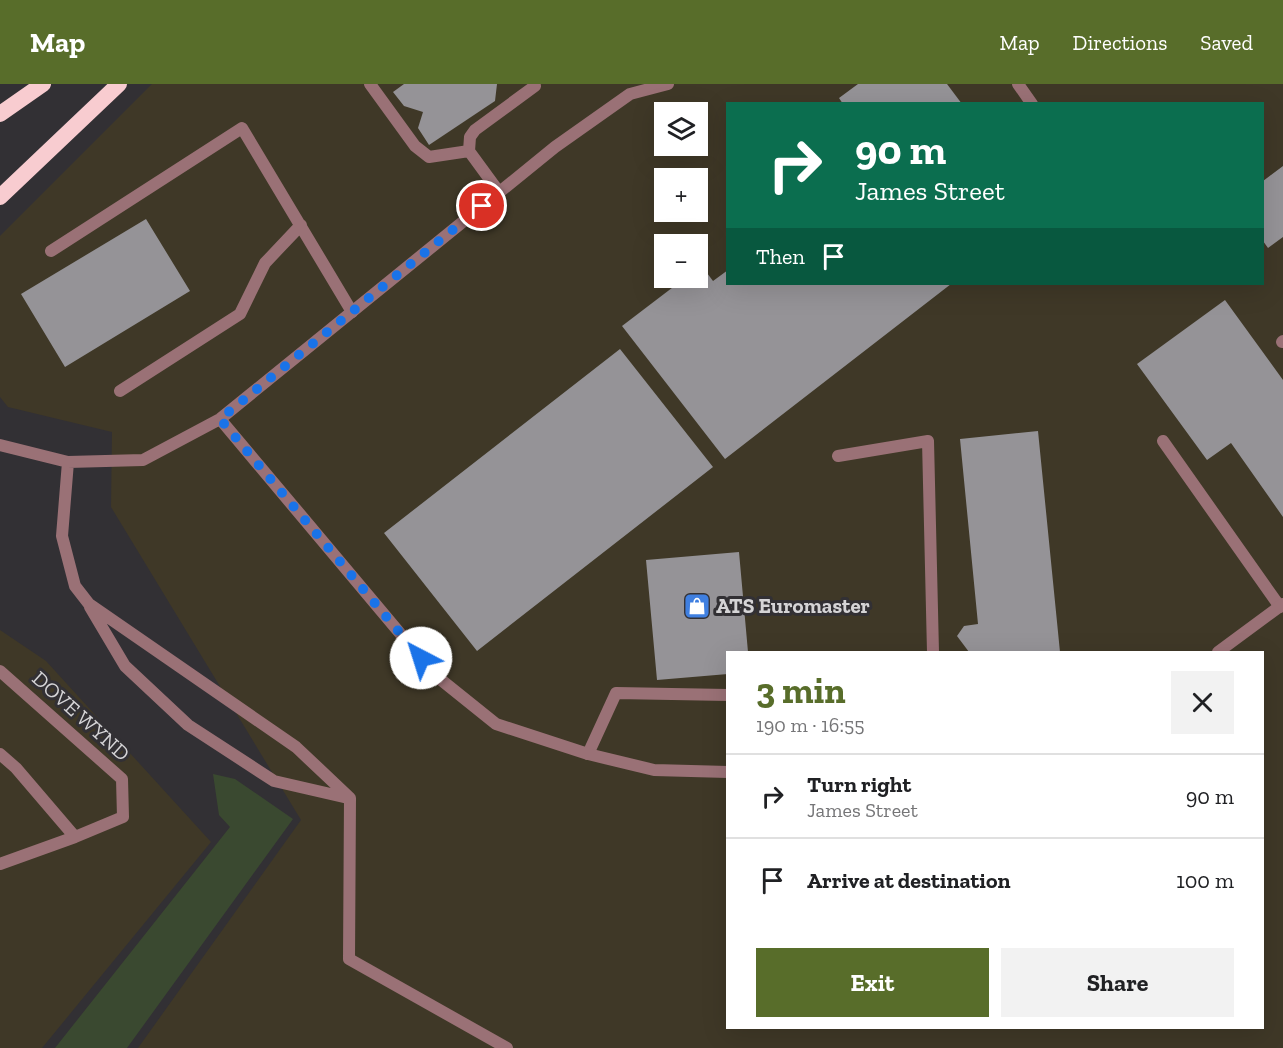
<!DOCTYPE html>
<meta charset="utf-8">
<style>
body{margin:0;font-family:"Zilla Slab",serif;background:#f2f2f2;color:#202124;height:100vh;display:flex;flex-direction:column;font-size:22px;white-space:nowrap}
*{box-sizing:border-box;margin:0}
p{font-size:20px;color:#757577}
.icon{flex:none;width:33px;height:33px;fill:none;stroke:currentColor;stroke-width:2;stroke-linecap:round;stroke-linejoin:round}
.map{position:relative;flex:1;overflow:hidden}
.panel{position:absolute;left:726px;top:567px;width:538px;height:378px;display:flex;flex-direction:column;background:#fff;border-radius:0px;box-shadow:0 6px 24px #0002}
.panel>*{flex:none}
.guide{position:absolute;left:726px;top:18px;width:538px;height:183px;border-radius:0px;box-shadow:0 6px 24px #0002;background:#0b6e4f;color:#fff;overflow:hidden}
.controls{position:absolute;left:654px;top:18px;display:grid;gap:12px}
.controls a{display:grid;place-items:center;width:54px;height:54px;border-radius:0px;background:#fff;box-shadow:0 6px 24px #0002;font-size:30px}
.pin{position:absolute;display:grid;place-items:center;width:51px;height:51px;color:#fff;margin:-26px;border:3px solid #fff;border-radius:50%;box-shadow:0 2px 6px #0007}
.me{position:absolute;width:66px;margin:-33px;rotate:320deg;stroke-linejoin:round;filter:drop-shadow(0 0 4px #0008)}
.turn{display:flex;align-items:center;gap:21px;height:126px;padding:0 30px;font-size:27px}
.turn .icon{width:78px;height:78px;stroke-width:2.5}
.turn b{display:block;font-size:42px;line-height:51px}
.then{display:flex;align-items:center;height:57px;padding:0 30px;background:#0003;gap:12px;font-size:22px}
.round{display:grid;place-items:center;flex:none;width:63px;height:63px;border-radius:0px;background:#f2f2f2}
.summary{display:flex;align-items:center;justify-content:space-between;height:102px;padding:0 30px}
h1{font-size:36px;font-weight:700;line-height:45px;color:#586d2a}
.cta{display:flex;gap:12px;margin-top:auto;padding:12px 30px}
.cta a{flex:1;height:69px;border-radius:0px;background:#586d2a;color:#fff;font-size:24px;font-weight:700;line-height:69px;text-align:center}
.cta a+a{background:#f2f2f2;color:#202124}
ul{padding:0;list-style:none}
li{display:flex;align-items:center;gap:18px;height:84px;padding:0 30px;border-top:2px solid #e0e0e0}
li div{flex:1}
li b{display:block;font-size:22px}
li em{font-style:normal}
header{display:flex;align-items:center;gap:36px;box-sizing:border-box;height:84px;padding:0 30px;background:#586d2a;color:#fff}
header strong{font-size:28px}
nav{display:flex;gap:33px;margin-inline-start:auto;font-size:21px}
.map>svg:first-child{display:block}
.industrial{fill:#3f3827;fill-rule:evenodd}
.green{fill:#3a4930}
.building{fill:#959397}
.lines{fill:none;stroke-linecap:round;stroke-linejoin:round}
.service{stroke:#9a7176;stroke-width:12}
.minor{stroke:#9a7176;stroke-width:12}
.trunk{stroke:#f8ccd0;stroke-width:16}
.route{stroke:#1a73e8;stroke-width:10;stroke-dasharray:0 18}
.labels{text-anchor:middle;stroke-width:6;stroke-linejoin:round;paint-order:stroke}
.poi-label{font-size:21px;font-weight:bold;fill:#d5d4d6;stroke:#323034;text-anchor:start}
.street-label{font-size:21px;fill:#d5d4d6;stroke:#323034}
</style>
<header>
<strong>Map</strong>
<nav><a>Map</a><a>Directions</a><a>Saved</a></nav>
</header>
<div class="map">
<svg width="1283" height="964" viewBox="0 0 1283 964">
<rect width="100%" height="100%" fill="#323034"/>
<path class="industrial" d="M152,0h1131v964h-1145l163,-228 -190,-313 1,-75 -104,-25 -8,-10v-161zM728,20h535v180h-535zM664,28h34v34h-34zM664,94h34v34h-34zM664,160h34v34h-34zM728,568h535v376h-535z
M0,546l46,31 165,181 -169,206h-42z"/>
<path class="green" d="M213,690l22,5 58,40 -166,229h-72l175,-221 -11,-12z"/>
<path class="building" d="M404,0h93l-2,17 -66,44 -11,-17 5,-16 -19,-6 -11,-14z
M858,0h89l15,20h-119l-4,-6z
M1283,82v71l-15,11 -5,-7v-60z
M146,135l44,72 -125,76 -44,-73z
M701,181l12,16 15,-11v14h223l-226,175 -103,-133 63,-48h13v-10z
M1225,216l58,80v137l-52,-74 -24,17 -70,-96z
M620,265l93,118 -236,184 -93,-118z
M1038,347l22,221h-91l-12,-16 7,-10 14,-2 -18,-185z
M739,468l9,100h-20v22l-71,6 -11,-120z"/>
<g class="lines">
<path class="service" d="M370,0l45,62 14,11 40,-6
M1018,0l14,20
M499,108l-30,-41 1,-14 5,-7 60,-44
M51,167l191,-123 110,184
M120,307l120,-77 25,-51 36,-38
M1163,357l117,166
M838,372l90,-15 5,211
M588,670l28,-61 112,2"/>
<path class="minor" d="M1282,258l1,-1
M220,335l215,256 61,49 92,30 66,16 74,2
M0,361l68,17 75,-2 77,-41 335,-272 75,-53 38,-10
M68,378l-6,74 13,50 14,18 207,143 54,51 -1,161 158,89
M90,523l35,59 63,59 86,56 74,17
M1218,568l65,-48
M0,587l122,108 1,38 -48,20 -75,27
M0,670l16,14 59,69"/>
<path class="trunk" d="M0,30l43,-30
M0,113l119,-113"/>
</g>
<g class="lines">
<path class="route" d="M421,574l-201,-239 262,-213"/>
</g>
<defs>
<symbol id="shop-square" viewBox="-11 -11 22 22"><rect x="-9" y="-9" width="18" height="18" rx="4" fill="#3f7fe0" stroke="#323034"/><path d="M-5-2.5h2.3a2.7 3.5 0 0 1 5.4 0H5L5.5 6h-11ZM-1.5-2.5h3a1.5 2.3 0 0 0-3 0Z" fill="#fff"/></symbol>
</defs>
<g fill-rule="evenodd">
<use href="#shop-square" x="682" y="507" width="30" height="30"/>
</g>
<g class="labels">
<g class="poi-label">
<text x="716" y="529">ATS Euromaster</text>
</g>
<g class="street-label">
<text transform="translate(81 632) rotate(42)" y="7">DOVE WYND</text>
</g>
</g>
</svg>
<div class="controls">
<a><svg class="icon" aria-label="layers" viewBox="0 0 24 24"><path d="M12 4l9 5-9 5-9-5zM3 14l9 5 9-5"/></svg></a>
<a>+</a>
<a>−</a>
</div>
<div class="pin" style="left:482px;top:122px;background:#d93025"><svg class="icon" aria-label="arrive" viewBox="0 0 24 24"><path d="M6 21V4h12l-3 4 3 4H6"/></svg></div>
<svg class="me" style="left:421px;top:574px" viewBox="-20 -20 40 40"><circle r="19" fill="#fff"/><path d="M0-13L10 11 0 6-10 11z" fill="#1a73e8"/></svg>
<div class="guide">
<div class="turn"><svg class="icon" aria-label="right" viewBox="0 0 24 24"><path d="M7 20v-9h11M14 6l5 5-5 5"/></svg><div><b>90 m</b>James Street</div></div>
<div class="then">Then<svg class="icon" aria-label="arrive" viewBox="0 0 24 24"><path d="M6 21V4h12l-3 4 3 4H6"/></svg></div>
</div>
<section class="panel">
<div class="summary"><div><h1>3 min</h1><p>190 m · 16:55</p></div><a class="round"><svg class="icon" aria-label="close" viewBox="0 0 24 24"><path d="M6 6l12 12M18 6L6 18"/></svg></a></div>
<ul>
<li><svg class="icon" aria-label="right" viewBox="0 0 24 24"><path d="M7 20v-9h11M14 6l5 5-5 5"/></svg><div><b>Turn right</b><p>James Street</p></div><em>90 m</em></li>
<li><svg class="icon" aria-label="arrive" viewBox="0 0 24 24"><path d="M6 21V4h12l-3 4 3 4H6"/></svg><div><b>Arrive at destination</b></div><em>100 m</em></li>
</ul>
<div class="cta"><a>Exit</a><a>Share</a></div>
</section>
</div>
